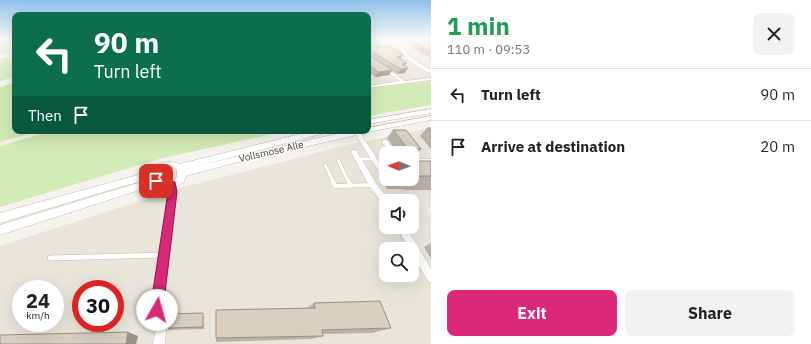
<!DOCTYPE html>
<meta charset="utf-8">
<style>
body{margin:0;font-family:"IBM Plex Sans",sans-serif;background:#f2f2f2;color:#222;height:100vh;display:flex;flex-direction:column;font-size:15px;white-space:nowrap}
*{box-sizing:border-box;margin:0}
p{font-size:13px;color:#767676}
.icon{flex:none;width:22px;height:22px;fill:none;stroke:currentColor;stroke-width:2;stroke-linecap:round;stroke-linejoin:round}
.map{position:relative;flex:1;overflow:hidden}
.side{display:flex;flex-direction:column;background:#fff;width:380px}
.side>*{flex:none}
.guide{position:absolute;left:12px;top:12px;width:359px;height:122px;border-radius:8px;box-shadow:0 4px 16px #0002;background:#0b6e4f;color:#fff;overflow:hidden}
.needle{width:26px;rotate:271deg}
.tools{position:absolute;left:379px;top:146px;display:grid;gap:8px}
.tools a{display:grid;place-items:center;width:40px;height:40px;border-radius:8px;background:#fff;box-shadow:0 4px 16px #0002;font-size:20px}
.speed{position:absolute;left:12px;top:280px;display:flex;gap:8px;font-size:20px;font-weight:700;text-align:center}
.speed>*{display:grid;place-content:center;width:52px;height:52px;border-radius:50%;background:#fff;box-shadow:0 4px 16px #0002;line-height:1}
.speed small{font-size:10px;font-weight:400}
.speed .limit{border:6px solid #d22;background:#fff;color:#111}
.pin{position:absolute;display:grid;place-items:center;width:34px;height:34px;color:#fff;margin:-17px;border-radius:8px;box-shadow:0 2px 6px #0006}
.me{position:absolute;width:44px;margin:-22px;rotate:7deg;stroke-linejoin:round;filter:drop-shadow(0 0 3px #0008)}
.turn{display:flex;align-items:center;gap:14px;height:84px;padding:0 16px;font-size:18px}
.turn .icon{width:52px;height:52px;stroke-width:2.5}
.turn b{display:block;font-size:28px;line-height:34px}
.then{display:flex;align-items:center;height:38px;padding:0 16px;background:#0003;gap:8px;font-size:15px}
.round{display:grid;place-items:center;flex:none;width:42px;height:42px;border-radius:8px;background:#f2f2f2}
.head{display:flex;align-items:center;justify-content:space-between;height:68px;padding:0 16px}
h1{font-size:24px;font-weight:800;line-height:30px;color:#1e9e55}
.button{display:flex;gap:8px;margin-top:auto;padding:8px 16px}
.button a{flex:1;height:46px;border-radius:8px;background:#db2777;color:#fff;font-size:16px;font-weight:800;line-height:46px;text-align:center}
.button a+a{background:#f2f2f2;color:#222}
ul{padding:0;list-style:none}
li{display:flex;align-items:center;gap:12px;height:52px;padding:0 16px;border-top:1px solid #e0e0e0}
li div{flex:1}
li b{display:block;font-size:15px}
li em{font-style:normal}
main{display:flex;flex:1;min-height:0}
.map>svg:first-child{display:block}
.residential{fill:#eae5da;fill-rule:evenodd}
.green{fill:#d2eab5}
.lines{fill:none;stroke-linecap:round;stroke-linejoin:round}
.service-far2-casing{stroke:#c2bbae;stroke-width:4}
.service-far1-casing{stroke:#c2bbae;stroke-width:5}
.service-casing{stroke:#c2bbae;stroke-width:6}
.minor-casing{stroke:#c2bbae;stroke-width:1}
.tertiary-casing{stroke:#c2bbae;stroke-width:1}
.service-far2{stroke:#fff;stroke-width:3}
.service-far1{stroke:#fff;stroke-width:4}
.service{stroke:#fff;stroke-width:5}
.minor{fill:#fff;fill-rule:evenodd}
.tertiary{fill:#fff;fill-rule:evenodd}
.wall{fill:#bab2a6}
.shaded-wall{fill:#979187}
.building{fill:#d8cfc1;stroke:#979187}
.route{fill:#db2777;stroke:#8e194d}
.labels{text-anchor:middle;stroke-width:3;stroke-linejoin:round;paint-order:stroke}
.street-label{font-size:10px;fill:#4b4439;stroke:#fff}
</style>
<main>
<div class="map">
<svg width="431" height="344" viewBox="0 0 431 344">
<rect width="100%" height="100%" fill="#f6f3ec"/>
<path class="residential" d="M368,39h63v42l-63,8z
M431,128v80l-4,1 4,5v130h-431v-98l180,-58 167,-43zM386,153h26v26h-26zM386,201h26v26h-26zM386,249h26v26h-26zM21,289h34v34h-34zM81,289h34v34h-34z"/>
<path class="green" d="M0,39h15v38l-15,4v-23l10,-1 -2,-4h-8z
M431,81v24l-63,11v-27z
M15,82v49h25l-40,11v-55z
M51,131h234l-126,28 -159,48v-61z"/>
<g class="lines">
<defs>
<path id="service-far2" d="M358,159h16
M338,160l10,21
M325,165l8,16"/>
<path id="service-far1" d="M332,180l3,6 38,-1
M348,180l3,6"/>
<path id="service" d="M50,258l114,-3"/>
<path id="minor" d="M377,39h7l13,3 -1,-3h4c3,16 17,23 31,31v3c-14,-5 -29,-15 -34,-29z
M368,57l37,24 26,-3v2l-63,8v-2l32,-5 -32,-21z
M355,131h4l23,35 1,2 -1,2h-4l-24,-38z
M383,140h4l9,13h-6l-8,-11z
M352,150h4l20,33 13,17v1h-3v4l-3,-1 -13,-17 -19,-35z
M412,159h19v4h-19z
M172,182l3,1 1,10 -14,117 4,20 -1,14h-12l3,-14 -4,-20 13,-89 3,-36 1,-2z
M397,227h9l25,42v14l-3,-2 -16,-27v-5h-3z"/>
<path id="tertiary" d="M431,109v4l-63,11v-4z
M431,116v4l-63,12 -3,-1 -4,3 -127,29 -48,13 -2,6 -12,7 -17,-4 -155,50v-10l151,-46 -28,7 -123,37v-10l152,-42c6,-10 18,-11 28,-7l132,-33h14l-1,2 -139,36 48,-12 116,-26h18v-3zM172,167l5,3v7l-6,4 -9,-1 -2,-3c0,-7 5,-9 12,-10z"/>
</defs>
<use href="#service-far2" class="service-far2-casing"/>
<use href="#service-far1" class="service-far1-casing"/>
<use href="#service" class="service-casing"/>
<use href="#minor" class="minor-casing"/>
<use href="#tertiary" class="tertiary-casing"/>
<use href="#service-far2" class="service-far2"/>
<use href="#service-far1" class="service-far1"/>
<use href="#service" class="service"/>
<use href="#minor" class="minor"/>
<use href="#tertiary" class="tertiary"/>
</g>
<path class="wall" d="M368,39h13l-4,8 23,12 7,4 -2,3v7l-8,1 -5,-3 -3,4 -14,2 -7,-6z
M421,39h10v22l-2,-5h-3l-13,-8 4,-7 3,-1z
M427,128h4v21l-11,-13z
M393,130l28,19 -8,8h-1v-4h-14l-11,-15z
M412,161h19v29h-27l-1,-1h-16l-8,-14 7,-9v13h26z
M431,243v16l-7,-12z
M314,303l77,25 -19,5 -49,1v2l-12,3 -95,3v-32l91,-2z
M203,313l1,16 -35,1 -1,-2z"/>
<path class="shaded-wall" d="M403,55l-3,5 -3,-3z
M408,68l-3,5 -8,1 4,-5z
M392,70l-3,5 -14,2 3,-5z
M128,332l10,4 -2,8h-10z"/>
<path class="building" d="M374,39h7l-4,8 11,-1 15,9 -6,2 10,6 -5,1 6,4 -7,1 -31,-18v5l22,14 -14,2 -10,-8v-24l7,-1z
M421,39h10v11l-2,1 -13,-8 4,-1 -3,-1 6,-1z
M427,128h4v4z
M393,130h13l15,19h-13z
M412,161h19v15h-12l-1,-1h-6z
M380,301l11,27 -69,2 1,6 -107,2v-28l99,-2 -1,-5z
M203,313v14l-35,1 1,-14z
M128,332l-2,12h-126v-9z"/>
<linearGradient id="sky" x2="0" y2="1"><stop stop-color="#8fc1ec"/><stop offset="0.45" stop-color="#fbfaf6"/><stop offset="1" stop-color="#fbfaf6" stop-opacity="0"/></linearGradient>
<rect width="431" height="87" fill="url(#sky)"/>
<path class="route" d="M156,177l8,4 11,1 2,10 -14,118 -2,4 -4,2 -5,-2 -2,-4 18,-118 -1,-4c-6,0 -12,-2 -15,-7l1,-3z"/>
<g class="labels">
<g class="street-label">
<text transform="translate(271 151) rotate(-13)" y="4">Vollsmose Alle</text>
</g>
</g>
</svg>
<div class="tools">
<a><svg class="needle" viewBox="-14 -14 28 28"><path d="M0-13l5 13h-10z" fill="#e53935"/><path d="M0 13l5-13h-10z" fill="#767676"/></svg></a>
<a><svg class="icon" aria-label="sound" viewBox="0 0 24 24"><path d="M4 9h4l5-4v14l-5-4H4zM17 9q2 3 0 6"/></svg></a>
<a><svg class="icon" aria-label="search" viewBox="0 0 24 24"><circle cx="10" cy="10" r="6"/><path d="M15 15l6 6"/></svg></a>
</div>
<div class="speed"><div>24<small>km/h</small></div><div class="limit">30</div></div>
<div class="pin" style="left:156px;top:181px;background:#d93025"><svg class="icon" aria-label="arrive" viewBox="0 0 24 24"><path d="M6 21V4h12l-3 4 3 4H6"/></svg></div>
<svg class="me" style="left:157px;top:310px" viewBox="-20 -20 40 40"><circle r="19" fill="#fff"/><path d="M0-13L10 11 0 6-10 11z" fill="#db2777"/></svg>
<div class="guide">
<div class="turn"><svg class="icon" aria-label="left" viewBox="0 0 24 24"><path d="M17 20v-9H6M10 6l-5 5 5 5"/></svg><div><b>90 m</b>Turn left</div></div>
<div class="then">Then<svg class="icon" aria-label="arrive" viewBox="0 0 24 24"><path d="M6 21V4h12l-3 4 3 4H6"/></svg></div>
</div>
</div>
<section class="side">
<div class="head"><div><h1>1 min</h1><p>110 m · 09:53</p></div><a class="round"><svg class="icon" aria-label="close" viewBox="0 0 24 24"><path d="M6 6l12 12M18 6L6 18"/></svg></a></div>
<ul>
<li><svg class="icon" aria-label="left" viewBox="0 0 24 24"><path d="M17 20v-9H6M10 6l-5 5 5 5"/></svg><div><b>Turn left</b></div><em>90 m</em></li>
<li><svg class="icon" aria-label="arrive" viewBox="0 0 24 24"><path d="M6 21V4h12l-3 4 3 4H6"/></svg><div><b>Arrive at destination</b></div><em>20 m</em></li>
</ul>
<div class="button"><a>Exit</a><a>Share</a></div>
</section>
</main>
